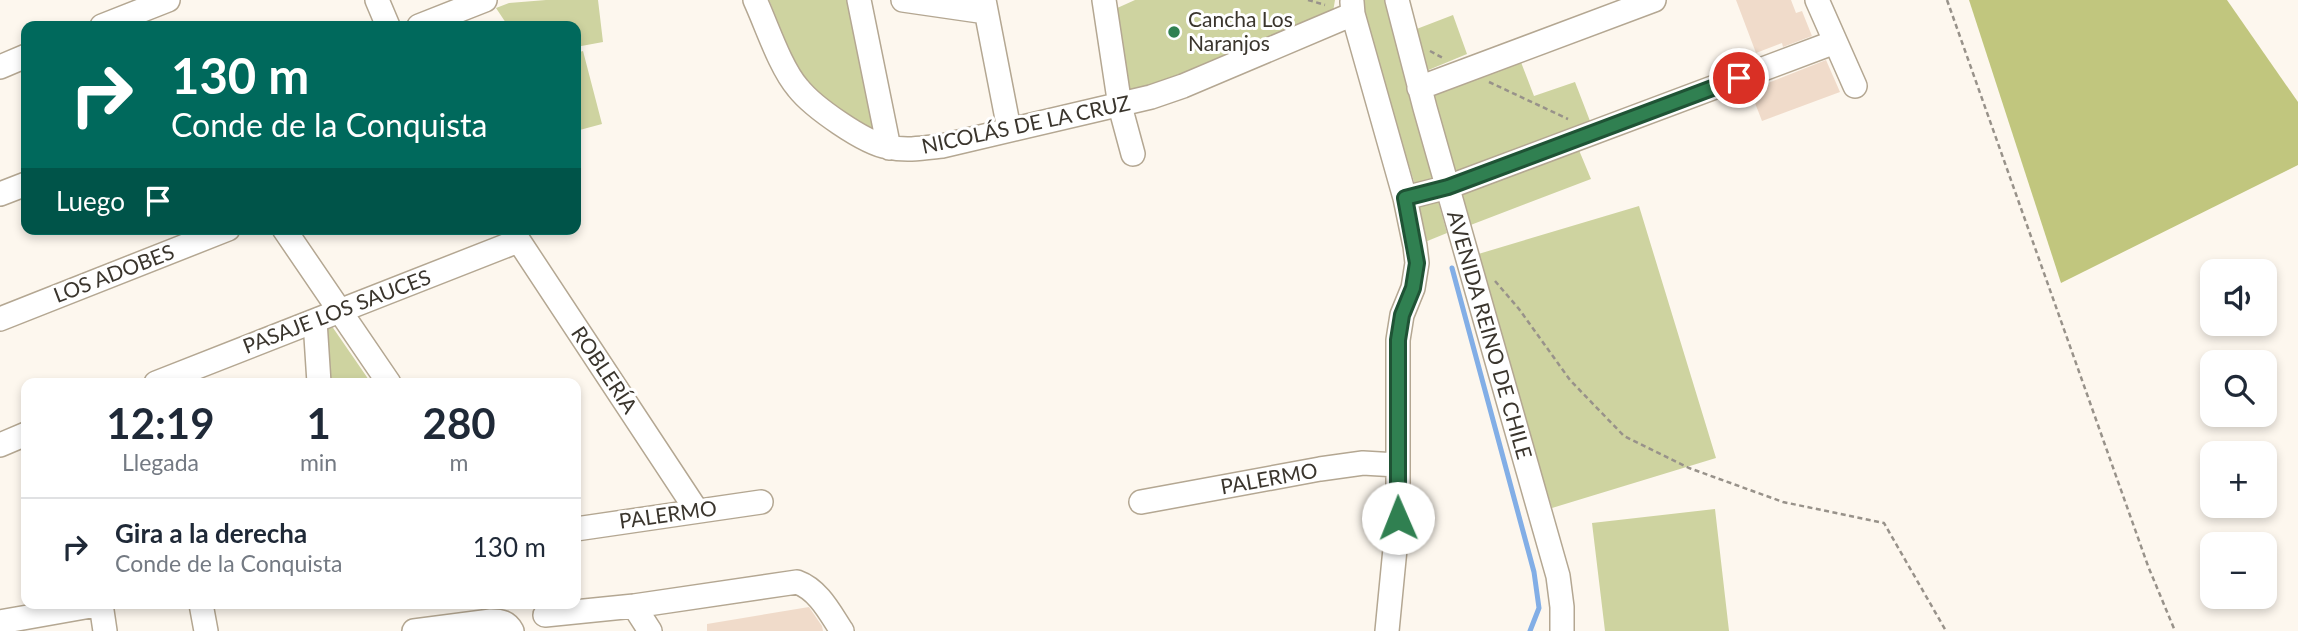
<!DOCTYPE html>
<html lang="es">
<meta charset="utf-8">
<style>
body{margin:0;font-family:Lato,sans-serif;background:#f6f6f7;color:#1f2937;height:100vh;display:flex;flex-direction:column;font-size:26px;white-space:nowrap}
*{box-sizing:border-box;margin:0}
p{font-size:23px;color:#747a83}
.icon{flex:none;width:38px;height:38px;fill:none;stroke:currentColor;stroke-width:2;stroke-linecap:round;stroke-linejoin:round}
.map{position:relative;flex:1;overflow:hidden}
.details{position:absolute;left:21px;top:378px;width:560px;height:231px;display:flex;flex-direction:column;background:#fff;border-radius:14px;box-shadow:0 4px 10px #0003}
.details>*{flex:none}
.hud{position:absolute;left:21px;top:21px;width:560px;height:214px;border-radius:14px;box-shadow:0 4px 10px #0003;background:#00695c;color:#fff;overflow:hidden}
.controls{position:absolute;left:2200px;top:259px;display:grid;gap:14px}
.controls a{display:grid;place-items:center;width:77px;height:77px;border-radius:14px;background:#fff;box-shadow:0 4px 10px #0003;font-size:35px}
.pin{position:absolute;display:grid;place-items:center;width:60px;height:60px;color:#fff;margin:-30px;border:4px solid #fff;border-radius:50%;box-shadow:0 2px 7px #0007}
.me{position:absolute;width:77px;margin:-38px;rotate:359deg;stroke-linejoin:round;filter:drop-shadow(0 0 5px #0008)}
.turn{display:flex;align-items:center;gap:24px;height:147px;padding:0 35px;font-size:32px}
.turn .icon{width:91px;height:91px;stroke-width:2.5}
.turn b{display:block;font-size:49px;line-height:60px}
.then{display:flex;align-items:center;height:66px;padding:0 35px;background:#0003;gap:14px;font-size:26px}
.eta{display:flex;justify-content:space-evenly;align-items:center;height:119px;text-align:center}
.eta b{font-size:42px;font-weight:700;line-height:49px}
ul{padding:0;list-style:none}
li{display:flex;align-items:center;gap:21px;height:98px;padding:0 35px;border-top:2px solid #e0e1e3}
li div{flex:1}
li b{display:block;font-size:26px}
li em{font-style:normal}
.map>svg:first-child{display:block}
.green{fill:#ced3a0}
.forest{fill:#c1c67e}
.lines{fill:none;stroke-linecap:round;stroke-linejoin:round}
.stream{stroke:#82aee6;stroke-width:5}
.building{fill:#f0dbca}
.minor-casing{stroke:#b4a792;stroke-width:26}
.path{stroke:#98928a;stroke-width:2.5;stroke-dasharray:5 3.5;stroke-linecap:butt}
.minor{stroke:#fff;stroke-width:23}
.route-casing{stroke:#1f5335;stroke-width:18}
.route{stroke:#308051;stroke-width:12}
.poi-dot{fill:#308051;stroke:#fff;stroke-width:2.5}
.labels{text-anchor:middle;stroke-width:6;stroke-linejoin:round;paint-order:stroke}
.poi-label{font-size:21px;fill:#3a352d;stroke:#fff;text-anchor:start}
.street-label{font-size:21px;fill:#3a352d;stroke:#fff}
</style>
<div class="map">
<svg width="2298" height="631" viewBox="0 0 2298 631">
<rect width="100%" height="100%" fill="#fdf7ee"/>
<path class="green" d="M546,0h52l5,42 -27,5v-21h-68l-12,-18 13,-5z
M769,0h78l31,132c-23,-14 -50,-27 -68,-47 -20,-23 -29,-58 -41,-85z
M1135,0h200l-2,12 -167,70 -40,8 -11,-81z
M1359,0h27l51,176 -22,9 -54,-173z
M1453,15l14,39 -41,17 -12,-41z
M583,51l19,73 -26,7v-78z
M1519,57l15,39 41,-14 15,39 -138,52 -22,-82z
M1576,143l15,36 -123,47 -12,-38z
M1436,193l11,40 -27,11 -8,-42z
M1639,206l77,252 -164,50 -77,-253z
M329,322l42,61h-46l-5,-55z
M1715,509l14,122h-124l-13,-108z"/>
<path class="forest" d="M1969,0h258l71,102v63l-237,118z"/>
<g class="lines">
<path class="stream" d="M1452,268l82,304 5,36 -9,23"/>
</g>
<path class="building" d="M1736,0h55l5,13 6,-2 10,25 -29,11 -1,-4 -26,10z
M1826,60l14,32 -78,29 -12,-31z
M809,607l13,19 1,5h-116v-7z"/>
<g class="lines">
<defs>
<path id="minor" d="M377,0l11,26
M755,0c12,26 25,67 43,88 15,19 66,55 90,59 18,4 36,1 54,-1l209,-49 32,-11 170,-72
M859,0l30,148
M903,0l83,12
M984,0l25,129
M1104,0l16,106 13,48
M1397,0l28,108 133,468 4,31v24
M1817,0l38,86
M1352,2l1,12 52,184 10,48 2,17 -4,25 -11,27 -4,25v178l-11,113
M102,26l66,-26
M419,26l66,-26
M0,67l26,-11
M1419,88l235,-88
M0,194l26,-10
M1405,198l43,-11 387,-145
M284,229l105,154
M511,229l186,282
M0,319l228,-90
M315,321l4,62
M156,383l362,-142
M0,445l26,-11
M1141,502l179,-33 43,-6 34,2
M576,529l185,-27
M101,604l4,27
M201,604l5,27
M634,606l16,25
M545,615l89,-9 163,-24c22,8 33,31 45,49
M0,622l102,-18
M414,631l77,-10c10,0 16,1 21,10"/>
</defs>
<use href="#minor" class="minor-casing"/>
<path class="path" d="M1308,0l17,5
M1947,0l201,566 27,65
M1430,51l13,7
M1489,82l79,37
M1495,281l24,28 51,71 54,56 65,32 94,34 101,21 62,108"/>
<use href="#minor" class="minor"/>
</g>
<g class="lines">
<defs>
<path id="route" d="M1398,518v-178l4,-25 11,-27 4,-25 -12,-65 43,-11 291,-109"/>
</defs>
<use href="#route" class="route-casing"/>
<use href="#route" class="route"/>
</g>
<circle class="poi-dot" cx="1174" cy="32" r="7"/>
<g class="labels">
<g class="poi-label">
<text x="1188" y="27">Cancha Los<tspan x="1188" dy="24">Naranjos</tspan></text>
</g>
<g class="street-label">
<text transform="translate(1026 125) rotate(-12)" y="7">NICOLÁS DE LA CRUZ</text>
<text transform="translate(114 274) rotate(-21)" y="7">LOS ADOBES</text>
<text transform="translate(337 312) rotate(-21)" y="7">PASAJE LOS SAUCES</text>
<text transform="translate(1489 335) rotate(74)" y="7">AVENIDA REINO DE CHILE</text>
<text transform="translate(604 370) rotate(56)" y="7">ROBLERÍA</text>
<text transform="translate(1269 479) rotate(-10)" y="7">PALERMO</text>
<text transform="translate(668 515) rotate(-8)" y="7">PALERMO</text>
</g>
</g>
</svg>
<div class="controls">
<a><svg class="icon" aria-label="sound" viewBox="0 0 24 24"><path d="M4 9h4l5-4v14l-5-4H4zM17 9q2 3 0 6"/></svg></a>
<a><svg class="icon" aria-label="search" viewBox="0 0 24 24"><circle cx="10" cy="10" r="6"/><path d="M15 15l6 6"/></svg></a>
<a>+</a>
<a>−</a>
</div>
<div class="pin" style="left:1739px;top:78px;background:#d93025"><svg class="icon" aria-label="arrive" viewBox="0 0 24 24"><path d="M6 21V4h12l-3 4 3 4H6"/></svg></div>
<svg class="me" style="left:1398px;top:518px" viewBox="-20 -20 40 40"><circle r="19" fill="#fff"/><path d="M0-13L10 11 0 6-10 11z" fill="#308051"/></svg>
<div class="hud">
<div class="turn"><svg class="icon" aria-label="right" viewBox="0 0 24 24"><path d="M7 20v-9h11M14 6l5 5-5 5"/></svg><div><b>130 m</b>Conde de la Conquista</div></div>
<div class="then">Luego<svg class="icon" aria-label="arrive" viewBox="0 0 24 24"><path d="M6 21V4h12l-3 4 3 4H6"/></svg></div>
</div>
<section class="details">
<div class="eta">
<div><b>12:19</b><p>Llegada</p></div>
<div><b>1</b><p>min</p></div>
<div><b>280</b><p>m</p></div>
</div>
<ul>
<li><svg class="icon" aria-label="right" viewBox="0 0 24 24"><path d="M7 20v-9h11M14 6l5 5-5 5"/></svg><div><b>Gira a la derecha</b><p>Conde de la Conquista</p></div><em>130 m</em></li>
</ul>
</section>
</div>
